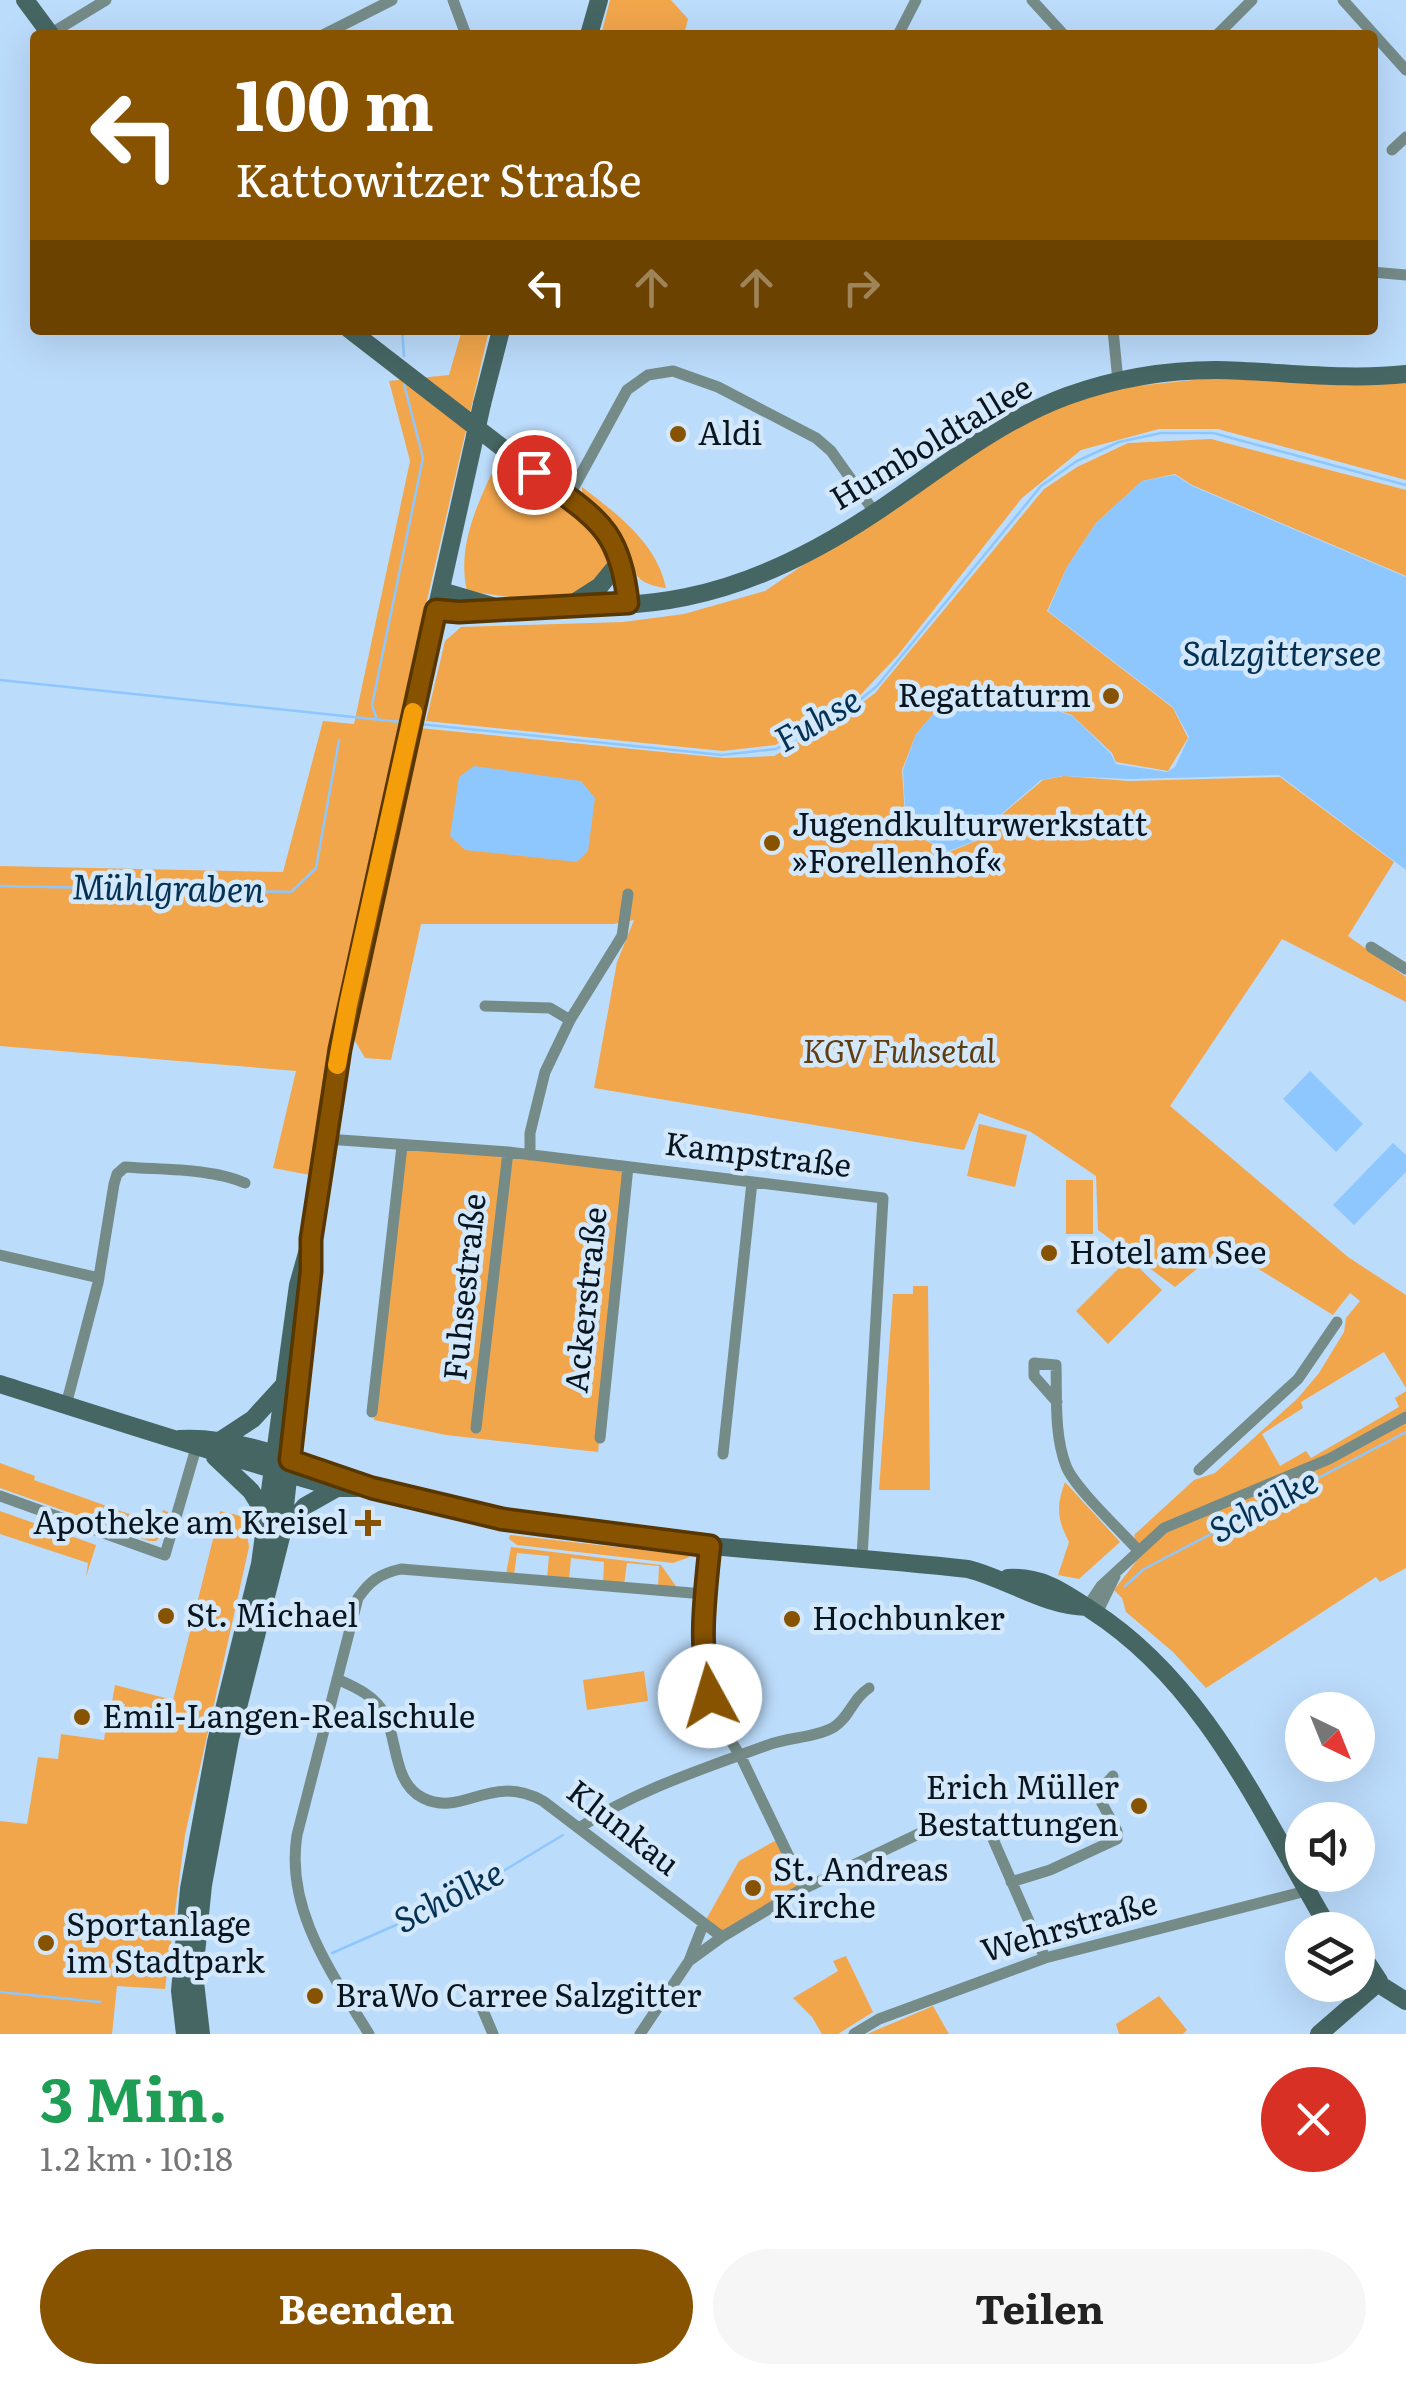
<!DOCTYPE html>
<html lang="de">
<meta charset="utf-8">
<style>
body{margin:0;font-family:Literata,serif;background:#f6f6f6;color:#222;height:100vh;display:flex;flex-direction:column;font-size:38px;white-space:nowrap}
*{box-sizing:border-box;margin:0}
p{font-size:32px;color:#767676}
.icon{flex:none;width:55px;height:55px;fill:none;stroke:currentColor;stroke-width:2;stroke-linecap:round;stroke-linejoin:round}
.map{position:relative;height:2034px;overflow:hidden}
.sheet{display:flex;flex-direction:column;background:#fff;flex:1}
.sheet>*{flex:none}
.banner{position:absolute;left:30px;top:30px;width:1348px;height:305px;border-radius:10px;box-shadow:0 10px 40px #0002;background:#885300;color:#fff;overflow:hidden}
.needle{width:65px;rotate:137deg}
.controls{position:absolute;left:1285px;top:1692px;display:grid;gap:20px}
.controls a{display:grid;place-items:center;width:90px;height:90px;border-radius:50%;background:#fff;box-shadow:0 10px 40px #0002;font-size:50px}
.pin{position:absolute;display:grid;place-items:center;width:85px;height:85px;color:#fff;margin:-42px;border:5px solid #fff;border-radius:50%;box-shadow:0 2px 10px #0007}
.me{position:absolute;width:110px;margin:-55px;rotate:354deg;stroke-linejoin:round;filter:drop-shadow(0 0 8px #0008)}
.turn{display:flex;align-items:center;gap:35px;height:210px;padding:0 40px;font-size:45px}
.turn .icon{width:130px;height:130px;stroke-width:2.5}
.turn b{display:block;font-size:70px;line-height:85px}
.lanes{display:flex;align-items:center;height:95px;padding:0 40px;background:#0003;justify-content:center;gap:50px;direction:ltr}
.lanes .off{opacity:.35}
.round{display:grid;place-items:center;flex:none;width:105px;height:105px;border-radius:52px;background:#f6f6f6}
.summary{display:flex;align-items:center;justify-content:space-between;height:170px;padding:0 40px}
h1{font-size:60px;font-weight:700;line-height:75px;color:#1e9e55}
.button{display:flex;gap:20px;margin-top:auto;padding:20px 40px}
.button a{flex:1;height:115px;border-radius:60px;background:#885300;color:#fff;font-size:40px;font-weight:700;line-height:115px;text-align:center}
.button a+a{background:#f6f6f6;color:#222}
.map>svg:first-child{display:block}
.green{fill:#f2a64c}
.water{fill:#8ec7fe}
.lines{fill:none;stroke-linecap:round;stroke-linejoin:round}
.stream{stroke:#8ec7fe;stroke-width:2.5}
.street{stroke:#758b88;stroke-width:11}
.secondary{stroke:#466663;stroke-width:18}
.secondary-bridge{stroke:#466663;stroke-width:18}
.route-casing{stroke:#583600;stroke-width:25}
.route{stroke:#885300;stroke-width:18}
.slow{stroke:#f59e0b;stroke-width:18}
.poi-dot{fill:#885300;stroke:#d4e8fb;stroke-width:4}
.labels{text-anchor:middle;stroke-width:9;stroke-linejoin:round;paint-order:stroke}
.poi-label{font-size:32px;fill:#09151f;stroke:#d4e8fb;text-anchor:start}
.street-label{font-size:32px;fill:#09151f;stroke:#d4e8fb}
.park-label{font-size:32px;font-style:italic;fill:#613d0f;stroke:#d4e8fb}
.water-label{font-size:35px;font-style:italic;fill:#053153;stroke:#d4e8fb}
</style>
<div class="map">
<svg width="1406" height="2034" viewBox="0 0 1406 2034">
<rect width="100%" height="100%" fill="#bcdcfc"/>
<path class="green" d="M610,0h61l17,19 -4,16h-83z
M462,330h27l-91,397 -88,448 -37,-7 23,-97 -296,-25v-180l283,6 40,-151 31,3 56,-263 -21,-80 60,-6z
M1213,378l193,4v98l-188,-51h-59l-78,21 -59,48 -124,157 -47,50 -76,40 -52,6 -297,-30 19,-80 16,-14 162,-5 61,-8 81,-23 236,-161 93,-35 32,-8z
M1211,439l195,51v86l-214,-91 -17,-11 -33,7 -46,42 -29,44 -20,44 126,97 15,30 -20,33 -52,-9 -4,-9 -40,-38 -91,-30 -34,13 -31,36 -14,36 4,61 43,21 32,-13 6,-12 56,-47 21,-4 65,5 151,-4 114,85 -46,74 58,41v25l-124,-63 -112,167 178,151 58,38v93l-22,-36 -83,50 2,6 -41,26 18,32 26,-15 5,7 88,-51 -4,-9 11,-7v177l-26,14 -4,-5 -170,111 -33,-36 -47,-40 -4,-14 -8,-8 24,-31 -4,-24 60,-55 21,-7 83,-75 21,-25 25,-41 2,-14 14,-17 -10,-8 -17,22 -110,-68 -48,40 -77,-57 -2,-54 -65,-44 -52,-19 -15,37 -370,-62 23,-126 17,-42 -20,4h-193l-30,136 -26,-2 -16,-27 71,-303 304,30 50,-2 67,-37 34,-26 169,-204 33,-22 51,-24z
M500,456l101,77 9,22 -1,11 -30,28 -56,5 -56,-8c-11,-47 13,-93 33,-135z
M582,487c35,27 75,56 84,101 -42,-5 -31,-29 -49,-56 -9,-14 -24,-23 -35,-35z
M979,1124l48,11 -12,52 -48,-11z
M402,1146l226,21 -30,285 -152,-17 -72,-15z
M1066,1180h27v54h-27z
M1129,1258l33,32 -54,54 -32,-33z
M913,1286h15l2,204h-51l14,-196h20z
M0,1463l35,13 -1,4 123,44 6,-14 5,2 -6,23 -6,6h-7l-149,-53z
M1065,1482l55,60 -41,37 -21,-4 11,-33c-12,-23 -13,-35 -4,-60z
M0,1511l96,34 -10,32 2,-14 -88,-29z
M220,1511l25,6 4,30 -64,288 -20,154 -48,-3 -5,48h-112v-213l27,3 11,-67 20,2 3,-25 43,6 3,-21 15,1 3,-16 -13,-2 3,-17 58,15z
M510,1535l177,20 3,2 -17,6 -156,-18 -8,-6z
M511,1547l150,18 17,24 -20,-1 1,-22 -32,-3 -3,22 -21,-2 1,-21 -33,-4 -2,22 -22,-2 2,-22 -32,-3 -3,22 -8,-1z
M644,1671l4,30 -61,9 -4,-30z
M780,1838l24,50 -82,49 -19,-12 36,-64z
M846,1956l27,56 -35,22h-16l-10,-17 -19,-19 45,-27 -5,-10z
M1159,1996l28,34 -4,4h-64l-3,-10z
M933,2006l16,28h-82z"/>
<path class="water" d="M1175,475l17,11 214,91v293l-127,-95 -149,4 -67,-3 -22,4 -55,47 -6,12 -31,12 -43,-21 -3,-60 13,-36 31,-36 34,-12 92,30 38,38 5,10 51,8 8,-5 14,-30 -16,-30 -125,-96 19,-44 29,-44 46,-42z
M474,766l107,15 14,17 -7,53 -11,11 -112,-12 -15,-14 9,-59z
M1310,1071l53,53 -27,28 -53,-53z
M1393,1143l13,12v17l-52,53 -21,-20z"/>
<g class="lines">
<path class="stream" d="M357,34v1
M402,330l2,26
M0,680l401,42
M376,717l-4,-12 51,-247 -19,-74
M419,724l303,31 54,-6 74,-41 27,-22 164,-200 36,-25 42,-19 42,-9h52l193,52
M0,886l291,6 25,-24 23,-128
M1125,1586l19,-17 262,-137
M332,1953l128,-56 103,-62
M0,1992l100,10"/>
<path class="street" d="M453,0l13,35
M1032,0l32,35
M1343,0l63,70
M50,34l56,-34
M323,35l69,-35
M898,35l18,-35
M1217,35l35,-35
M1392,150l14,-13
M1372,272l34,3
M1113,330l5,51
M568,498l59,-108 21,-15 25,-4 45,16 98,51 15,13 44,62
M1371,947l35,22
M485,1006l65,2 20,12
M327,1139l181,13 375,46 -21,359
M530,1155v-22l15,-61 25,-52 52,-84 6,-42
M0,1255l99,23
M1057,1402l-23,-26v-13l22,2c1,33 -2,69 10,101 8,21 54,64 71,83
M66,1405l32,-122 16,-99 3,-10 8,-7c37,3 85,1 120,16
M372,1412l30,-266
M476,1428l32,-276
M600,1438l28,-271
M723,1454l29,-272
M1199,1470l99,-91 39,-57
M0,1496l165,59 31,-107
M711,1545l-7,49 2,86 10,37 25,40 63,131
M1087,1607l14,-21 63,-58 165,-69 77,-42
M1097,1613l18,-37
M337,1679c18,8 39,17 48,36 13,27 8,68 38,83 40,20 67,-26 120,3l179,136
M579,1828c57,-38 124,-59 189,-83 20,-8 47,-7 66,-18 16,-10 18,-28 35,-39
M1011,1882l39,-12 67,-31v-8l-20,-37 16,-18
M689,1961l14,-36
M476,1994l17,40
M369,2034c-37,-61 -84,-124 -72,-199l61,-237c12,-17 21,-24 43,-29l303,25
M640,2034l49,-73 33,-24 75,-45 136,-65 53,-4 59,135
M854,2034l25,-15 166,-61 261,-67"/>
<path class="secondary" d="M25,0l26,35
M589,35l10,-35
M350,330l251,194c19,23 24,49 27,79
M482,404l19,-74
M441,591l51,15
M572,604l28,-18 13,-16
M437,610c31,6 79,-2 113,-2 44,-1 93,-2 136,-11 70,-14 135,-48 193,-87 61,-41 118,-88 188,-114 47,-17 99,-26 149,-26 64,1 126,11 190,4
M0,1384c113,36 224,72 337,104h20
M179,1439c61,-4 132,28 190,48 42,14 88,24 132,32 154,28 312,33 467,50 42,11 76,37 119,38
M218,1442l35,-23 31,-34
M215,1457l36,34 15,24
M282,1533l23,-27 32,-18
M1008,1578c34,-2 56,14 83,32 116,74 171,206 239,320
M1358,1949l21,32
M1358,1971l48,30
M185,2034l-5,-43 9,-102 27,-147 44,-178 38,-279 13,-46 37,-234 127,-569
M201,2034l-7,-61 9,-88 27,-146 52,-206 28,-252
M1319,2034l60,-52"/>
<path class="secondary-bridge" d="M475,436l7,-32"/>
</g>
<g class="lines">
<defs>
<path id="route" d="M534,472c58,45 86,52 94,131l-169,9 -23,-2 -96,439 -29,190v32l-21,189 82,28 130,31 208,27c-5,48 -12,103 0,150"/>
</defs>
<use href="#route" class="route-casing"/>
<use href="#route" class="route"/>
<path class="slow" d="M337,1065l11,-60 65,-293"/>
</g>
<g class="poi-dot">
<circle cx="678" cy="434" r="10"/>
<circle cx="1111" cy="696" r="10"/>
<circle cx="772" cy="843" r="10"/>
<circle cx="1049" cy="1253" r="10"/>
<path d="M363 1508h10v10h10v10h-10v10h-10v-10h-10v-10h10z"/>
<circle cx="166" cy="1616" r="10"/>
<circle cx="792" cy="1619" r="10"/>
<circle cx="82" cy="1717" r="10"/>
<circle cx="1139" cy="1806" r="10"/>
<circle cx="753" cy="1888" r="10"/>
<circle cx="46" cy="1943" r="10"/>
<circle cx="315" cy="1996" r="10"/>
</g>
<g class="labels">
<g class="poi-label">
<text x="698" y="445">Aldi</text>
<text x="1091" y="707" text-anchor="end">Regattaturm</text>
<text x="792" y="836">Jugendkulturwerkstatt<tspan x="792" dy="37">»Forellenhof«</tspan></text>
<text x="1069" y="1264">Hotel am See</text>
<text x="348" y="1534" text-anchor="end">Apotheke am Kreisel</text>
<text x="186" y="1627">St. Michael</text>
<text x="812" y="1630">Hochbunker</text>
<text x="102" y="1728">Emil-Langen-Realschule</text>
<text x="1119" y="1799" text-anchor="end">Erich Müller<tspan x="1119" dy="37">Bestattungen</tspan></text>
<text x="773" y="1881">St. Andreas<tspan x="773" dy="37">Kirche</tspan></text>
<text x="66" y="1936">Sportanlage<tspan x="66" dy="37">im Stadtpark</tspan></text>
<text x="335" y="2007">BraWo Carree Salzgitter</text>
</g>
<g class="street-label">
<text transform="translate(931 443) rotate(-31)" y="11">Humboldtallee</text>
<text transform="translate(758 1155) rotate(7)" y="11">Kampstraße</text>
<text transform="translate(465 1287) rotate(-84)" y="11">Fuhsestraße</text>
<text transform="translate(586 1300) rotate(-84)" y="11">Ackerstraße</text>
<text transform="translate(623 1828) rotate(38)" y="11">Klunkau</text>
<text transform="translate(1069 1927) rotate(-16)" y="11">Wehrstraße</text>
</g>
<g class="park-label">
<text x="899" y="1063">KGV Fuhsetal</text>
</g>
<g class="water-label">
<text x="1282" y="666">Salzgittersee</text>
<text transform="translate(818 720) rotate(-30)" y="12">Fuhse</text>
<text transform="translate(168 889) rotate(1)" y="12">Mühlgraben</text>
<text transform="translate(1264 1506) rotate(-28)" y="12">Schölke</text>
<text transform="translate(449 1897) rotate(-27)" y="12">Schölke</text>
</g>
</g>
</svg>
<div class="controls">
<a><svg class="needle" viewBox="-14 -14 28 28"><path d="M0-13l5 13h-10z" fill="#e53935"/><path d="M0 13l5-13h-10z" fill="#767676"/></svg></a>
<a><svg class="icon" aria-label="sound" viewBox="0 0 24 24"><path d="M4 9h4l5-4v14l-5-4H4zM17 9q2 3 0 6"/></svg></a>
<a><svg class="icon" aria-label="layers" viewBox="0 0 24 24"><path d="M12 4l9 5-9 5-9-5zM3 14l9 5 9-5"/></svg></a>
</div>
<div class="pin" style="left:534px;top:472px;background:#d93025"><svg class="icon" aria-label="arrive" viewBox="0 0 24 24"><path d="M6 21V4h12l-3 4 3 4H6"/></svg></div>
<svg class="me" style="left:710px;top:1696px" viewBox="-20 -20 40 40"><circle r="19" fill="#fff"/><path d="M0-13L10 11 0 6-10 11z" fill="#885300"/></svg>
<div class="banner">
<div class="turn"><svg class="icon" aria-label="left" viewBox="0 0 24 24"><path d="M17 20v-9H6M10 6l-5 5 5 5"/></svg><div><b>100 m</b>Kattowitzer Straße</div></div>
<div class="lanes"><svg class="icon" aria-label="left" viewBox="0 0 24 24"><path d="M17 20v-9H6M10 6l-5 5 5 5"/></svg><svg class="icon off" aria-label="ahead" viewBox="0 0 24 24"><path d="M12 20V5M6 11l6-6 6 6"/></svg><svg class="icon off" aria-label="ahead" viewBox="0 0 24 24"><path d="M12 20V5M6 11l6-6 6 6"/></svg><svg class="icon off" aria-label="right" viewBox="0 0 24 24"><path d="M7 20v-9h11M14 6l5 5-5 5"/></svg></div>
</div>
</div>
<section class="sheet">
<div class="summary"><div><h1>3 Min.</h1><p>1.2 km · 10:18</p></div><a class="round" style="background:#d93025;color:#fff"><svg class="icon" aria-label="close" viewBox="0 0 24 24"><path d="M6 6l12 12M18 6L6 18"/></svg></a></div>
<div class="button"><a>Beenden</a><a>Teilen</a></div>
</section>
